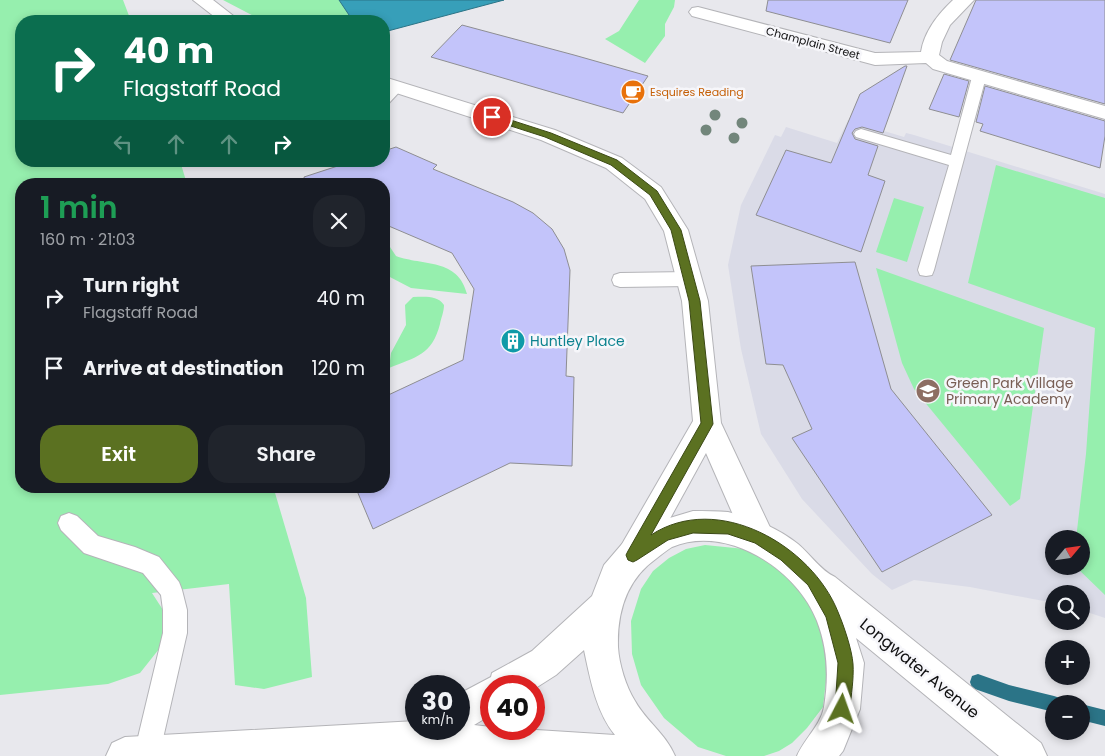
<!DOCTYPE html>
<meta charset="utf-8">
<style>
body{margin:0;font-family:Poppins,sans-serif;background:#20242c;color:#f1f3f6;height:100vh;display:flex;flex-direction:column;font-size:19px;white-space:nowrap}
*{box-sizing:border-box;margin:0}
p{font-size:16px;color:#9ea1a6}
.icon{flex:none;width:28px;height:28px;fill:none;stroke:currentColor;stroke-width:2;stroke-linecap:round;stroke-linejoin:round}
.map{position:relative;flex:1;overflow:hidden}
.details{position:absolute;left:15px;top:178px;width:375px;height:315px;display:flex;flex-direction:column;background:#171b24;border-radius:20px;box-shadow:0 2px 8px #0003}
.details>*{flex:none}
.top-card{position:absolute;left:15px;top:15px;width:375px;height:152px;border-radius:20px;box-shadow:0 2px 8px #0003;background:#0b6e4f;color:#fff;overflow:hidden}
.needle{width:32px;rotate:61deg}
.buttons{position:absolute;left:1045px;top:530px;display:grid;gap:10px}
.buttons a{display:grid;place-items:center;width:45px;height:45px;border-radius:50%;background:#171b24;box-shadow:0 2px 8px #0003;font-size:25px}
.speed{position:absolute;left:405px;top:675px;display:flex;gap:10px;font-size:25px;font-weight:700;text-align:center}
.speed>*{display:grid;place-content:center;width:65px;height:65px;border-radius:50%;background:#171b24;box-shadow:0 2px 8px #0003;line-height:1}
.speed small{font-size:12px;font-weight:400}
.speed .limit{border:8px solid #d22;background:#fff;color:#111}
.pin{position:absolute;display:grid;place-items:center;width:42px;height:42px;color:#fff;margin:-21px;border:2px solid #fff;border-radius:50%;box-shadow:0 1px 5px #0007}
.me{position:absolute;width:55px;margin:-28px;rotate:4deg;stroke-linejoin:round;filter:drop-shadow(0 0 4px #0008)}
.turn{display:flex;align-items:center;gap:18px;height:105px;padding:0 25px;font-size:22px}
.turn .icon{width:65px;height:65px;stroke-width:2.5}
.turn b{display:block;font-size:35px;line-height:42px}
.lanes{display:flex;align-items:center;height:48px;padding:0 25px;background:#0003;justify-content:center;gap:25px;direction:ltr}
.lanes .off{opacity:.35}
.round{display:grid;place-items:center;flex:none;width:52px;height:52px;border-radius:20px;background:#20242c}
.summary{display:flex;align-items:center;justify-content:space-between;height:85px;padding:0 25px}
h1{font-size:30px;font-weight:600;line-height:38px;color:#1e9e55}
.primary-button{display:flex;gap:10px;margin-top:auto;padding:10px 25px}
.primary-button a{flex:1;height:58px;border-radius:20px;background:#5b7121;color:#fff;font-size:20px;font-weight:600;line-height:58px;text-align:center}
.primary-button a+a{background:#20242c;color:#f1f3f6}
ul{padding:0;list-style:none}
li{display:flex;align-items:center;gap:15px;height:70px;padding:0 25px}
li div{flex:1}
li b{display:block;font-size:19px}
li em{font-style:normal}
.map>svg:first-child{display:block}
.built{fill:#dadbe7;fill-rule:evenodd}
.green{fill:#96efae}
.water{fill:#379fb9;stroke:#2b7487}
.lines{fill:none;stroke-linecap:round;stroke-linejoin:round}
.stream{fill:#2b7487;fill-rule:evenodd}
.building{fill:#c3c4fa;stroke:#8e8e92}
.lane-casing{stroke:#b4b4b8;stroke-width:2}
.street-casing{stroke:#b4b4b8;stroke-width:2}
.secondary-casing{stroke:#b4b4b8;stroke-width:2}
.lane{fill:#fff;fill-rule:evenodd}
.street{fill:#fff;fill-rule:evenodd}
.secondary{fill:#fff;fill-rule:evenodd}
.tree{fill:#72867b}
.route{fill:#5b7121;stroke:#3b4915}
.labels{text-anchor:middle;stroke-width:5;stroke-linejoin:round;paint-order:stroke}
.far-street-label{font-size:11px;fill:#101011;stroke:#f6f6fa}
.far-food-label{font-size:11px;fill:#c56008;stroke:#f6f6fa;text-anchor:start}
.culture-label{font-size:14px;fill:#0d838f;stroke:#f6f6fa;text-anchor:start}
.education-label{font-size:14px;fill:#785e54;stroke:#f6f6fa;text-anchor:start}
.near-street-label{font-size:16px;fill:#101011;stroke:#f6f6fa}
</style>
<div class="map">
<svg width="1105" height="756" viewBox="0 0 1105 756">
<rect width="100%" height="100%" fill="#e8e8ed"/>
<path class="built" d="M848,120l56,17 2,-4 8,2 191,59v424l-24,-8v-16h-27v9l-84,-16 -56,-7 -22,10 -20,-16 -70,-75 -41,-65 -20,-85 -13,-84 13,-60 34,-70 6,2 5,-10 51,16zM1054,539h27v27h-27z"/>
<path class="green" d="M0,0h123l8,21h-110v140h159l7,23h-166v302h252l33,112 6,79 -48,12 -29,-4 -6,-101 -77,9 13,20 -2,31 -23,29 -32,11 -108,11z
M223,0h116l14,21h-90z
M639,0h36l-1,7 -9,17v12l-20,27 -40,-24 14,-8z
M996,165l109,33v397l-30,-29h6v-27h-5l10,-85 9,-126 -127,-45z
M894,198l30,9 -17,55 -31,-10z
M388,244l8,12c27,10 62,2 71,38l-56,-6 -25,-13c-4,-8 -4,-24 2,-31z
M876,268l168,60 -24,171 -10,7 -96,-117 -12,-26z
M413,297c12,0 24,-2 31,8 0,7 -3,13 -4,19 -8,31 -24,33 -51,44l2,-15 15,-28 -1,-20z
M705,545l40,4 19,9 19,13 30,38 9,20 5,43 -4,35 -16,21 -15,15 -13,8 -15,5h-38l-28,-9 -34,-29 -23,-33 -9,-31 -1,-33 10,-32 12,-18 16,-13 17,-9z"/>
<path class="water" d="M339,0h165l-120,32v-11h-31z"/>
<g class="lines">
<path class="stream" d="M978,674l31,11 45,11 6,2 2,6h-8v8l-45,-11 -37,-13 -2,-6 2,-6z
M1081,704l24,6v16l-24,-6z"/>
</g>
<path class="building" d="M768,0h140l-18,43 -124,-32z
M976,0h129v104l-155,-44z
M462,25l112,30 74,21 -25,37 -192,-56z
M905,66h2l-24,67 -21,-6 -7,2 -3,4 3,6 23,7 -10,29 17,6 -24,71 -105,-37 30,-65 45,13 29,-69z
M944,74l25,7 -10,36 -30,-8z
M985,86l120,35v15l-5,32 -120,-37 3,-7 -7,-2z
M396,147l41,18 -4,4 80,33 20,11 19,16 12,20 6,21 -4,106 8,1 -2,89 -62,-3 -137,66 -18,-43h29v-89l79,-37 11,-71 -22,-36 -68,-29v-40h-79l-1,-7 49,-16h31v-10z
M855,262l36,127 101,126 -110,57 -90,-134 20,-9 -29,-64 -17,-1 -15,-98z"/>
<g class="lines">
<defs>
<path id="lane" d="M979,73l7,4 -52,193 -2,5 -6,1 -6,-1 -2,-5 31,-105 -93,-28 -2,-3 2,-3 5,-2 90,26 21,-78z
M397,83l7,4 -15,16 -5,1v-12l8,-8z
M689,272l6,2 2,5 -2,5 -6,2 -69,1 -6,-2 -2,-5 2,-5 6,-2z
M69,513l8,3 21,20 37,11 24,10 20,25 3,8 5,20v23l-28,123h-24l-1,-2 29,-121v-23l-2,-15 -18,-22 -59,-20 -23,-23 -3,-7 3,-7z"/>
<path id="street" d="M193,0h20l27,21h-20z
M953,0h21l-24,25 -8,17 -3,13 8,6 158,45v13l-172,-50 -7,-6 -51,2 -183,-49 -3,-4 3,-4 6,-1 177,46 46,-1c3,-20 17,-38 32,-52z
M384,77l171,53 67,28 39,29 27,43 20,71 13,122 54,115 -5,11 -11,5 -11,-5 -42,-96 -62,113 -11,5 -11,-5 -5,-11 5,-11 71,-123 -11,-120 -18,-70 -19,-32 -39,-31 -65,-28 -157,-51z"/>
<path id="secondary" d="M693,511c11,0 24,0 35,1 24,5 51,17 70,32 12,10 23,27 37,33l206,166 6,13h-48l-143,-118 8,25 -4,46 -17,42 -4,5h-42c7,-17 24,-31 27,-49 5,-30 4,-57 -7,-86 -20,-52 -90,-97 -145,-74 -5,3 -10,7 -15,11 -30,21 -40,53 -39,89 1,17 8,40 17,54 11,20 31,33 40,55h-569l6,-13 13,-6 291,-16v8h43v-35l32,-17 1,-4 40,-22 60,-55 12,-31 18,-21 31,-21zM584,650c6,28 12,62 31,85l-94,-6h-30v-2l-17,-2 17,-10v-29h43v3l22,-14z"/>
</defs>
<use href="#lane" class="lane-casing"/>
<use href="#street" class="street-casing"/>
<use href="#secondary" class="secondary-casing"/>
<use href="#lane" class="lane"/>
<use href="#street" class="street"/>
<use href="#secondary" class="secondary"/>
</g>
<g class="tree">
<circle cx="715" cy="115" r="5.5"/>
<circle cx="742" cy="123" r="5.5"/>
<circle cx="706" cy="130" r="5.5"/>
<circle cx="734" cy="138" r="5.5"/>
</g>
<path class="route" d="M492,114l59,19 66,27 40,31 24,39 19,71 13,123 -62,111c67,-44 161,11 187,77 6,14 14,38 15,52 1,15 -2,31 -3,45l-2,6 -6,2 -5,-2 -2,-6 3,-46 -12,-46 -18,-32 -27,-25 -26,-17 -27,-9 -35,-1 -25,7 -31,20 -4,2 -5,-2 -2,-5 2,-4 73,-128 -12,-122 -18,-71 -21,-35 -39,-30 -66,-28 -56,-18 -2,-2z"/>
<defs>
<symbol id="cafe-disc" viewBox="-11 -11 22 22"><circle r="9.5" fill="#e8710a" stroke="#f6f6fa"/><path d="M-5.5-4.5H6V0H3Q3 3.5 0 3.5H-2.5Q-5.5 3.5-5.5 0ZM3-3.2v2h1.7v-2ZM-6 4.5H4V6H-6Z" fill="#fff"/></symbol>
<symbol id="building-disc" viewBox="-11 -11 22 22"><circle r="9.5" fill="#0f9aa8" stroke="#f6f6fa"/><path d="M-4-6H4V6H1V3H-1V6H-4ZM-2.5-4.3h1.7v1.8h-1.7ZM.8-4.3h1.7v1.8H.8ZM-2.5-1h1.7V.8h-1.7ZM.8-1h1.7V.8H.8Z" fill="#fff"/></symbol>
<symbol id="school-disc" viewBox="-11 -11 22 22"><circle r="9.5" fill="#8d6e63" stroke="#f6f6fa"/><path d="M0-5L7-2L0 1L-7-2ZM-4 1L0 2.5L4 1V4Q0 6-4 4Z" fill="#fff"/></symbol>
</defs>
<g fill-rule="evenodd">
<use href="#cafe-disc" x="619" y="78" width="28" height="28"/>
<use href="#building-disc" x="499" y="327" width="28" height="28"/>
<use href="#school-disc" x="914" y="377" width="28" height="28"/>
</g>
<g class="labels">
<g class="far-street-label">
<text transform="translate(813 43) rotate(15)" y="4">Champlain Street</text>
</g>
<g class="far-food-label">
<text x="650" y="96">Esquires Reading</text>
</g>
<g class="culture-label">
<text x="530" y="346">Huntley Place</text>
</g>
<g class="education-label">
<text x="946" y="388">Green Park Village<tspan x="946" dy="16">Primary Academy</tspan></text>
</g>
<g class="near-street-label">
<text transform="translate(920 668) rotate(39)" y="6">Longwater Avenue</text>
</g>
</g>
</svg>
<div class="buttons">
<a><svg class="needle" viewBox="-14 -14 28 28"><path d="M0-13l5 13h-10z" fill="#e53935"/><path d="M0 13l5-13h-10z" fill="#9ea1a6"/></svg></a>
<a><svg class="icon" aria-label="search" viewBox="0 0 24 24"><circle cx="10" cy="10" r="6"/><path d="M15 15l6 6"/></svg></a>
<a>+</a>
<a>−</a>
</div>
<div class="speed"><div>30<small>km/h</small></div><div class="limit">40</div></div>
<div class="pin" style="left:492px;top:117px;background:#d93025"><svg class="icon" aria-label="arrive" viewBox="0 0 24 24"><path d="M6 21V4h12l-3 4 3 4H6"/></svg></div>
<svg class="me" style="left:842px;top:709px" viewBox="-20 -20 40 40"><path d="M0-17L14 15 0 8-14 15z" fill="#5b7121" stroke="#fff" stroke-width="4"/></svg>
<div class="top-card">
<div class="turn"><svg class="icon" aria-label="right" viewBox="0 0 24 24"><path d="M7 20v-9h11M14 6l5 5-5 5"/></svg><div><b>40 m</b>Flagstaff Road</div></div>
<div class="lanes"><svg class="icon off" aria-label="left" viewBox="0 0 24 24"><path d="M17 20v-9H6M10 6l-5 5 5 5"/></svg><svg class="icon off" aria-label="ahead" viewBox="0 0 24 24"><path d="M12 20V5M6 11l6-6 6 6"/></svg><svg class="icon off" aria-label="ahead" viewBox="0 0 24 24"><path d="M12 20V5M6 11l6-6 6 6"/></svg><svg class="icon" aria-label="right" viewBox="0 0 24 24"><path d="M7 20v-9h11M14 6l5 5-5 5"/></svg></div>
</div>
<section class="details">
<div class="summary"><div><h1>1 min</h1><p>160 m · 21:03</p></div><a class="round"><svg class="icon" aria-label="close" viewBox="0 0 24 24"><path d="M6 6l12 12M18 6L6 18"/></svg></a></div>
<ul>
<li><svg class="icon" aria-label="right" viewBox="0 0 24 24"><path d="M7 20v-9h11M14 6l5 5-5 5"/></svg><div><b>Turn right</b><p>Flagstaff Road</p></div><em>40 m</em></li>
<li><svg class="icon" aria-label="arrive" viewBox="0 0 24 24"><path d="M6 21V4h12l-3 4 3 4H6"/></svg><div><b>Arrive at destination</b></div><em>120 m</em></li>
</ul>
<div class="primary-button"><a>Exit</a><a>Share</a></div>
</section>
</div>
